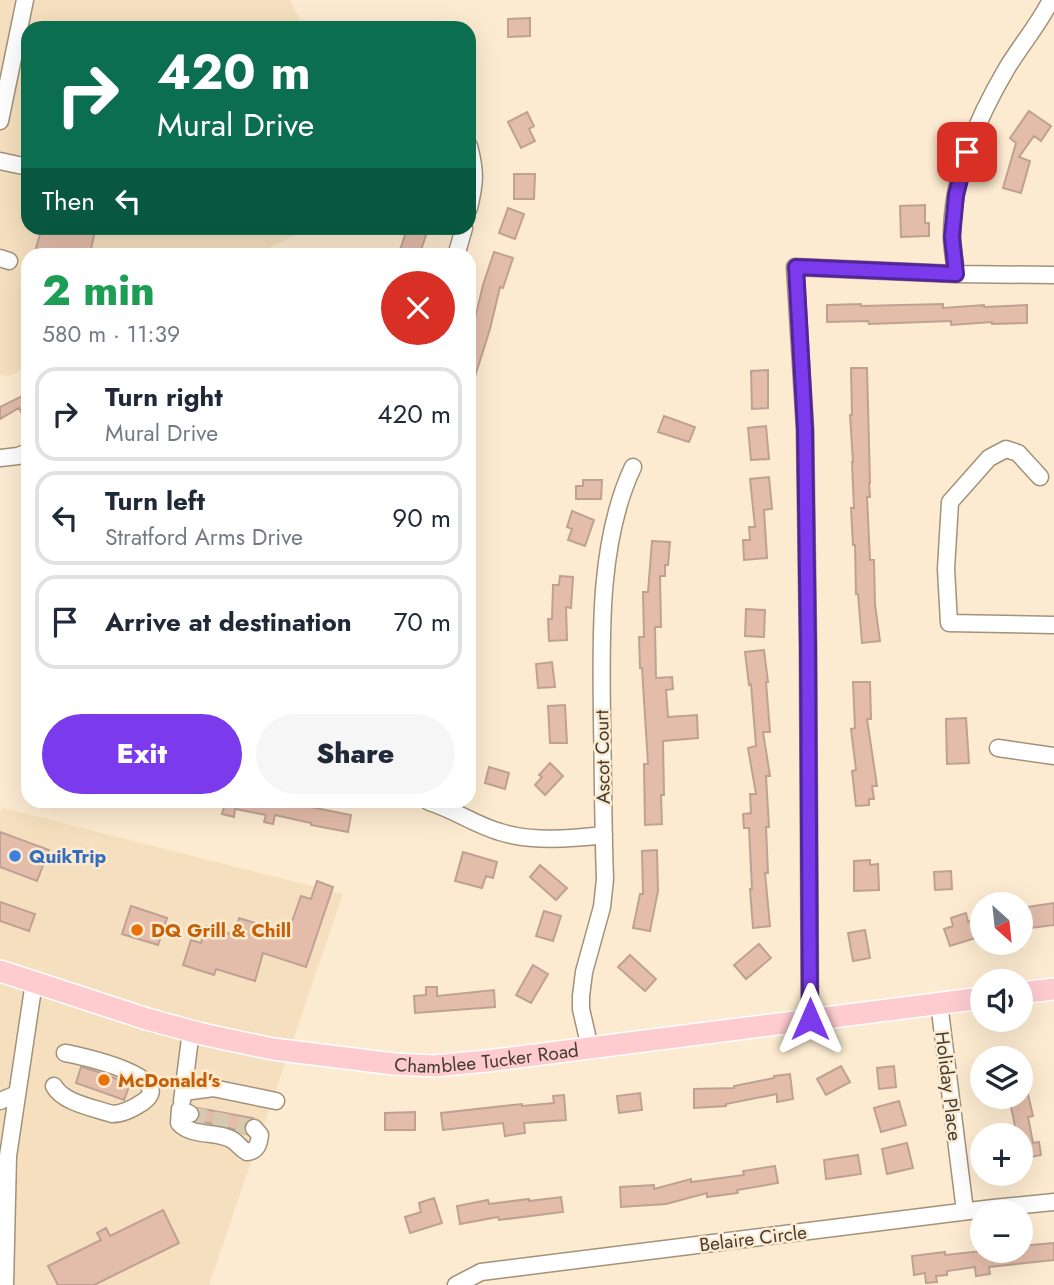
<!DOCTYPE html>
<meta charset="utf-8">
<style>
body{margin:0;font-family:Jost,sans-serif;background:#f6f6f7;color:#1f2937;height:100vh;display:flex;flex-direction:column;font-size:26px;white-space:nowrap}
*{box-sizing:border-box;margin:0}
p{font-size:23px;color:#747a83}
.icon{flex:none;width:38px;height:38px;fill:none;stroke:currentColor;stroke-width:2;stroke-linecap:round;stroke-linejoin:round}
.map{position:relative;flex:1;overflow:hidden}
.panel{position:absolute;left:21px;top:248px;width:455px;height:560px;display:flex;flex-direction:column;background:#fff;border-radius:21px;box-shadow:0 7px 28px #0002}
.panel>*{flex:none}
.top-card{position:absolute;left:21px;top:21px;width:455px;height:214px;border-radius:21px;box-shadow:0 7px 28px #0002;background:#0b6e4f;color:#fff;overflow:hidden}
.needle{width:46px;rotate:153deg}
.buttons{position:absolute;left:970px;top:892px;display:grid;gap:14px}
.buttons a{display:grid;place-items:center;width:63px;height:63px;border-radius:50%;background:#fff;box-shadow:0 7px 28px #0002;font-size:35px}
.pin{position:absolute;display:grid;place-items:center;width:60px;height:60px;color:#fff;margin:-30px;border-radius:14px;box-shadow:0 4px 10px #0006}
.me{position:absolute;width:77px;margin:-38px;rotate:0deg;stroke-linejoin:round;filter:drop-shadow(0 0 5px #0008)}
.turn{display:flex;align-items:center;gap:24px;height:147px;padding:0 21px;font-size:32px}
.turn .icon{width:91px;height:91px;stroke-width:2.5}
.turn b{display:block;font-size:49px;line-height:60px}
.then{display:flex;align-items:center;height:66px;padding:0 21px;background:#0003;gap:14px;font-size:26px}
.round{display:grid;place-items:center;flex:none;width:74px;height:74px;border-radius:37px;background:#f6f6f7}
.summary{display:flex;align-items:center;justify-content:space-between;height:119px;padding:0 21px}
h1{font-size:42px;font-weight:800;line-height:52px;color:#1e9e55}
.primary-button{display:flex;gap:14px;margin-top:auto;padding:14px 21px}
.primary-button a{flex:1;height:80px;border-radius:42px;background:#7c3aed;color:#fff;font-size:28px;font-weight:800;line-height:80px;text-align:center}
.primary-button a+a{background:#f6f6f7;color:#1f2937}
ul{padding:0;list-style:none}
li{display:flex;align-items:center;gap:21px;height:94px;margin:0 14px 10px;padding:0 7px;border:4px solid #e0e1e3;border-radius:21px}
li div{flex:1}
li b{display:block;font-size:26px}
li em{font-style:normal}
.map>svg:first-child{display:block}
.built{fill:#f5dfbe}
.building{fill:#e3bcaa;stroke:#bfa194;stroke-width:2}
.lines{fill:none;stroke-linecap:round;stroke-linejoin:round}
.minor-tunnel{stroke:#d7c8b0;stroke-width:16;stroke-dasharray:16 8;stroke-linecap:butt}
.minor-casing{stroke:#a29279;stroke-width:19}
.major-casing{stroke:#fff;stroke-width:24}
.minor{stroke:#fff;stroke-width:16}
.major{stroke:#fecbcf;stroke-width:21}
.route-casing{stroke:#51269a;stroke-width:18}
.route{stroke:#7c3aed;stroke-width:12}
.shop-dot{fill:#3f7fe0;stroke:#fcebd0;stroke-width:2.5}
.food-dot{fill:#e8710a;stroke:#fcebd0;stroke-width:2.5}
.labels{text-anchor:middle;stroke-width:5;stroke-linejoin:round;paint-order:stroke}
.street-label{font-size:19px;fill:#423c31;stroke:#fcebd0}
.shop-label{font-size:19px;font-weight:bold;fill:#366cbe;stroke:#fcebd0;text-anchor:start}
.food-label{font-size:19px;font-weight:bold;fill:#c56008;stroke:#fcebd0;text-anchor:start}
</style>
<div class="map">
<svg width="1054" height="1285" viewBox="0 0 1054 1285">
<rect width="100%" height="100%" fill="#fcebd0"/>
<path class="built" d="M0,0h290l14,28h-276v200h283l-57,27 -226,1v111l-19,9 -9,-1z
M3,808l340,86 -134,391h-209v-473z"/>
<path class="building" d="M530,18v18l-22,1v-18z
M1029,111l22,15 -10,15 -7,-5 -15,21 11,4 -9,32 -18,-5 13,-45 -6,-5z
M527,112l7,14 -5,3 6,12 -14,7 -13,-26z
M514,174h21l-1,25h-20z
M925,205v18h4v13l-28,1 -1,-31z
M508,208l16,6 -9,25 -16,-6z
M42,228h54l-7,28h-26l-27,-8z
M407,229l19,6 -7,21h-21z
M494,252l19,6 -10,30 -3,-1 -10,42 -19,60h-2v-59l3,1 11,-46z
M861,304v2l82,-2v4l41,-3v2l43,-2v18l-35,1v-2l-41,3v-4l-82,3 -1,-3 -41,1v-17z
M851,368h16l3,115h-1l1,14h-3l3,63h4l1,45 5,36 -18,2 -4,-49h-2l-1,-49h-2l-2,-37h3l-2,-46h1l-3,-47h2z
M768,370v38l-16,1 -1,-38z
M28,393v32l-9,-17 -19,11v-12z
M664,416l31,11 -6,15 -31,-10z
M766,426l3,33 -18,1 -3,-32z
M769,477l3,32 -8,1 3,48 -23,2 -1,-20h7l-1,-13h6l-5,-48z
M583,480h19l-1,19h-25v-13h7z
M572,511l22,9 -9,26 -17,-6 4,-11 -5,-2z
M652,541l18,1 -2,23h-3v11h-5l1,51h-6l1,51 16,-1 1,12 -7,1 2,27 29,-2 1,23 -35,3 1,54h-3l1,29 -17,1 -1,-61h4l-6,-96h-2l-1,-31h5l-1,-45h5z
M560,576l13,1 -2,31 -5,-1 1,33 -18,1 -1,-22h4l1,-34h6z
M746,609l19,1 -1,27 -19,-1z
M764,650l4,32h-2l4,50h-7l7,44h-4l3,51h-3l2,46h-3l5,53 -17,2 -3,-39h2l-3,-61h-5l-1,-14 8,-1 -1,-19h6l-8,-46 8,-2 -5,-62 -2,1 -4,-33z
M552,662l3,25 -17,1 -2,-24z
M853,682h17l1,37h-4l10,67h-5l2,13h-5v6l-13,1 -4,-35 4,-1 -5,-41 4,-1z
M565,705l2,38h-17l-2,-37z
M966,718l3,45 -22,1 -1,-45z
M550,763l13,13 -18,19 -10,-10 7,-8 -3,-2z
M489,767l20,6 -4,16 -20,-6z
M219,802h66l66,13 -3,17 -37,-7v-2l-36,-8 -2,9 -9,-2 2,-7 -31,-6 -1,8 -12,-3 2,-7 -5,-1z
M0,832l49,18 -12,31 -37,-14z
M657,850l1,41 -8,40 -17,-3 7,-34h3l-1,-43z
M463,852l34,10 -4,16 -7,-2 -4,12 -27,-7z
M870,860v5l8,-1 1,26 -25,1v-30z
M540,865l27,23 -11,12 -26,-23z
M951,871l1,18 -17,1 -1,-18z
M317,881l16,6 -27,80 -43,-14 -8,28 -39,-12 -2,6 -31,-10 8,-25 10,3 5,-17 28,9 5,-17 49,15 13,-37 10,3z
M0,902l35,12 -6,17 -29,-10z
M1054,903v22l-31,4 -3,-21z
M131,906l36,12 -9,27 -36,-11z
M544,911l17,5 -8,25 -17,-5z
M966,913l2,9 14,-5v19l-32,10 -6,-17 9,-3 -2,-8z
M865,930l5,28 -17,3 -5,-28z
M759,944l12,14 -25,21 -12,-14z
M630,955l26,24 -11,12 -27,-24z
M533,965l15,9 -17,29 -15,-8z
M426,987h11v9l57,-6 1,17 -80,6 -1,-17 12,-1z
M841,1066l9,16 -24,13 -9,-16z
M894,1066l2,21 -17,2 -2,-21z
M81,1067l21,6 28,11 -6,16 -48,-17z
M790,1074l3,25 -16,3v-8l-51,10v2l-32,2v-19l40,-1v-2l40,-8v-2z
M1020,1077h4l9,39 -5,1 5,26 6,-1 2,13 -21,4v-23h-3l-8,-39h11z
M640,1093l2,17 -23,3 -2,-17z
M564,1095l2,25 -42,3 1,10 -20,3 -2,-13 -60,7 -2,-17 81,-9v2l32,-3 -1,-7z
M899,1101l7,24 -25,7 -7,-24z
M198,1108l54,10 -4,2 -4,4v5l2,5 -22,-8 -27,-5 3,-7z
M415,1112v18h-30v-17z
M907,1143l6,25 -26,6 -5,-25z
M858,1155l3,19 -35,5 -2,-19z
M775,1166l3,17 -41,7 1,3 -31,4v-4l-41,11 -45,3 -1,-20 34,-2v4l37,-10v3l53,-7 -1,-4z
M561,1197l2,15 -64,8 -1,-3 -38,7 -3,-18 31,-6 1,4 40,-5v2z
M434,1198l8,25 -32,10 -5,-16 16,-5 -2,-9z
M163,1210l16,33 -85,42h-36l-10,-19 53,-26 -4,-7 9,-5 4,8z
M1054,1243v17l-65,7 1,7 -14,2 -1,-9 -28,4v4l-11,1 1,6 -11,1 -1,-10 -11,2 -2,-19 33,-4v3l37,-4h38v-5z"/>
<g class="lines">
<path class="minor-tunnel" d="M190,1114l64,14"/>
<defs>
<path id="minor" d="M0,121l25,-121
M469,146c7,26 6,37 0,62
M0,161l28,6
M456,256l8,-28
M0,258l9,3
M956,274c-1,-12 -4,-25 -4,-38 0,-60 25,-117 55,-168 14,-23 32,-44 44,-68
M0,458l18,-2 10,-4
M1040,477l-22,-24 -12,-4 -17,9 -39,44 -4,67 3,54 105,2
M998,748l56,8
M429,802c24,7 46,23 71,30 32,10 70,7 104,3
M939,1003l26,208
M810,1019l-2,-373 -3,-217 -10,-162 161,7 98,1
M590,1048l-9,-39v-13l3,-24 18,-65 3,-28c-2,-53 -2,-106 -3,-160 -1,-81 -4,-178 31,-252
M54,1086c9,17 41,22 58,28 11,0 22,-6 31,-12 36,-25 -65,-47 -78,-49
M184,1092l29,-4 63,13
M0,1101l17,-7
M182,1101l9,-70
M190,1114l-10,-5 -1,14c14,15 40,7 55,18 5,4 7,8 13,11 10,-1 12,-8 13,-17l-6,-7
M5,1285l3,-129 26,-174
M456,1285l25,-13 512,-64 61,-6"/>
<g id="major">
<path id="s1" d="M0,971l147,48 55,15 71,15 121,15 40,2 53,-5 495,-63"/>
<path d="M1020,993l34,-4"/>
</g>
</defs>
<use href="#minor" class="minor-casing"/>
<use href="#major" class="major-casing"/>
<use href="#minor" class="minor"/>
<use href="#major" class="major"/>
</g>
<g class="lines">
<defs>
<path id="route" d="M810,1019l-2,-373 -3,-217 -9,-162 160,7 -4,-37 4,-42 11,-43"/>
</defs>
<use href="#route" class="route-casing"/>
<use href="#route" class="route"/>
</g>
<circle class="shop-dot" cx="15" cy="856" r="7"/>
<g class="food-dot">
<circle cx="137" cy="930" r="7"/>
<circle cx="104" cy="1080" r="7"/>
</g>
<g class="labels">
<g class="street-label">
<text transform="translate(602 757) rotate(-91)" y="7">Ascot Court</text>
<text dy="7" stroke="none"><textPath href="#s1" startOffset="499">Chamblee Tucker Road</textPath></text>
<text transform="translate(949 1086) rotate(83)" y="7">Holiday Place</text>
<text transform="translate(753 1238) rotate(-7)" y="7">Belaire Circle</text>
</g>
<g class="shop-label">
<text x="29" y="863">QuikTrip</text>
</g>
<g class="food-label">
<text x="151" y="937">DQ Grill &amp; Chill</text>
<text x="118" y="1087">McDonald's</text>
</g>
</g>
</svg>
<div class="buttons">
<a><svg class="needle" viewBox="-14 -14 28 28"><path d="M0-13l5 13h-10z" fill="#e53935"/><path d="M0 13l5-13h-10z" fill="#747a83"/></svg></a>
<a><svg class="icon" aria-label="sound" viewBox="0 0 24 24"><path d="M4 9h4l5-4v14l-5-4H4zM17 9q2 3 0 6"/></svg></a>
<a><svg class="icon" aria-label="layers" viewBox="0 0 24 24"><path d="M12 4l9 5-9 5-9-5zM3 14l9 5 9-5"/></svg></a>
<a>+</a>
<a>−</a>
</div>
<div class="pin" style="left:967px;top:152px;background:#d93025"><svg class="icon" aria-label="arrive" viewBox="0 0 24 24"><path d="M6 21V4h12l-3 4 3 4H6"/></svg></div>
<svg class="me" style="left:810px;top:1019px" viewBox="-20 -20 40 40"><path d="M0-17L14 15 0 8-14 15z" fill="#7c3aed" stroke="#fff" stroke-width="4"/></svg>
<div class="top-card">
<div class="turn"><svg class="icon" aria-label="right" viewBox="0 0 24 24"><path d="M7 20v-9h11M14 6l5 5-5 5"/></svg><div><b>420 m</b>Mural Drive</div></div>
<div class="then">Then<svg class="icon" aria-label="left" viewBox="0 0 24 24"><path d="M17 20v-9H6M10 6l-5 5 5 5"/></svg></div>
</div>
<section class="panel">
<div class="summary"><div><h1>2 min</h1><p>580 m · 11:39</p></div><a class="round" style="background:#d93025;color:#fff"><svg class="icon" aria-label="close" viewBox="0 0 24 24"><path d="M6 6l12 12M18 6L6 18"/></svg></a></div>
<ul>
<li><svg class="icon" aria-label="right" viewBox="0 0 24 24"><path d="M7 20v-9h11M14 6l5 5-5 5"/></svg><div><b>Turn right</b><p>Mural Drive</p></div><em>420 m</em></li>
<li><svg class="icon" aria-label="left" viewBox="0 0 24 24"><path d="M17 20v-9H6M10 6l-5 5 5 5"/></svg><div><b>Turn left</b><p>Stratford Arms Drive</p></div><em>90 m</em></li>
<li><svg class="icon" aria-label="arrive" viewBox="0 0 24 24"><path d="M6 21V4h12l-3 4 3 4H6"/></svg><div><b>Arrive at destination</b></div><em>70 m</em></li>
</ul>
<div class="primary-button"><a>Exit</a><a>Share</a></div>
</section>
</div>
